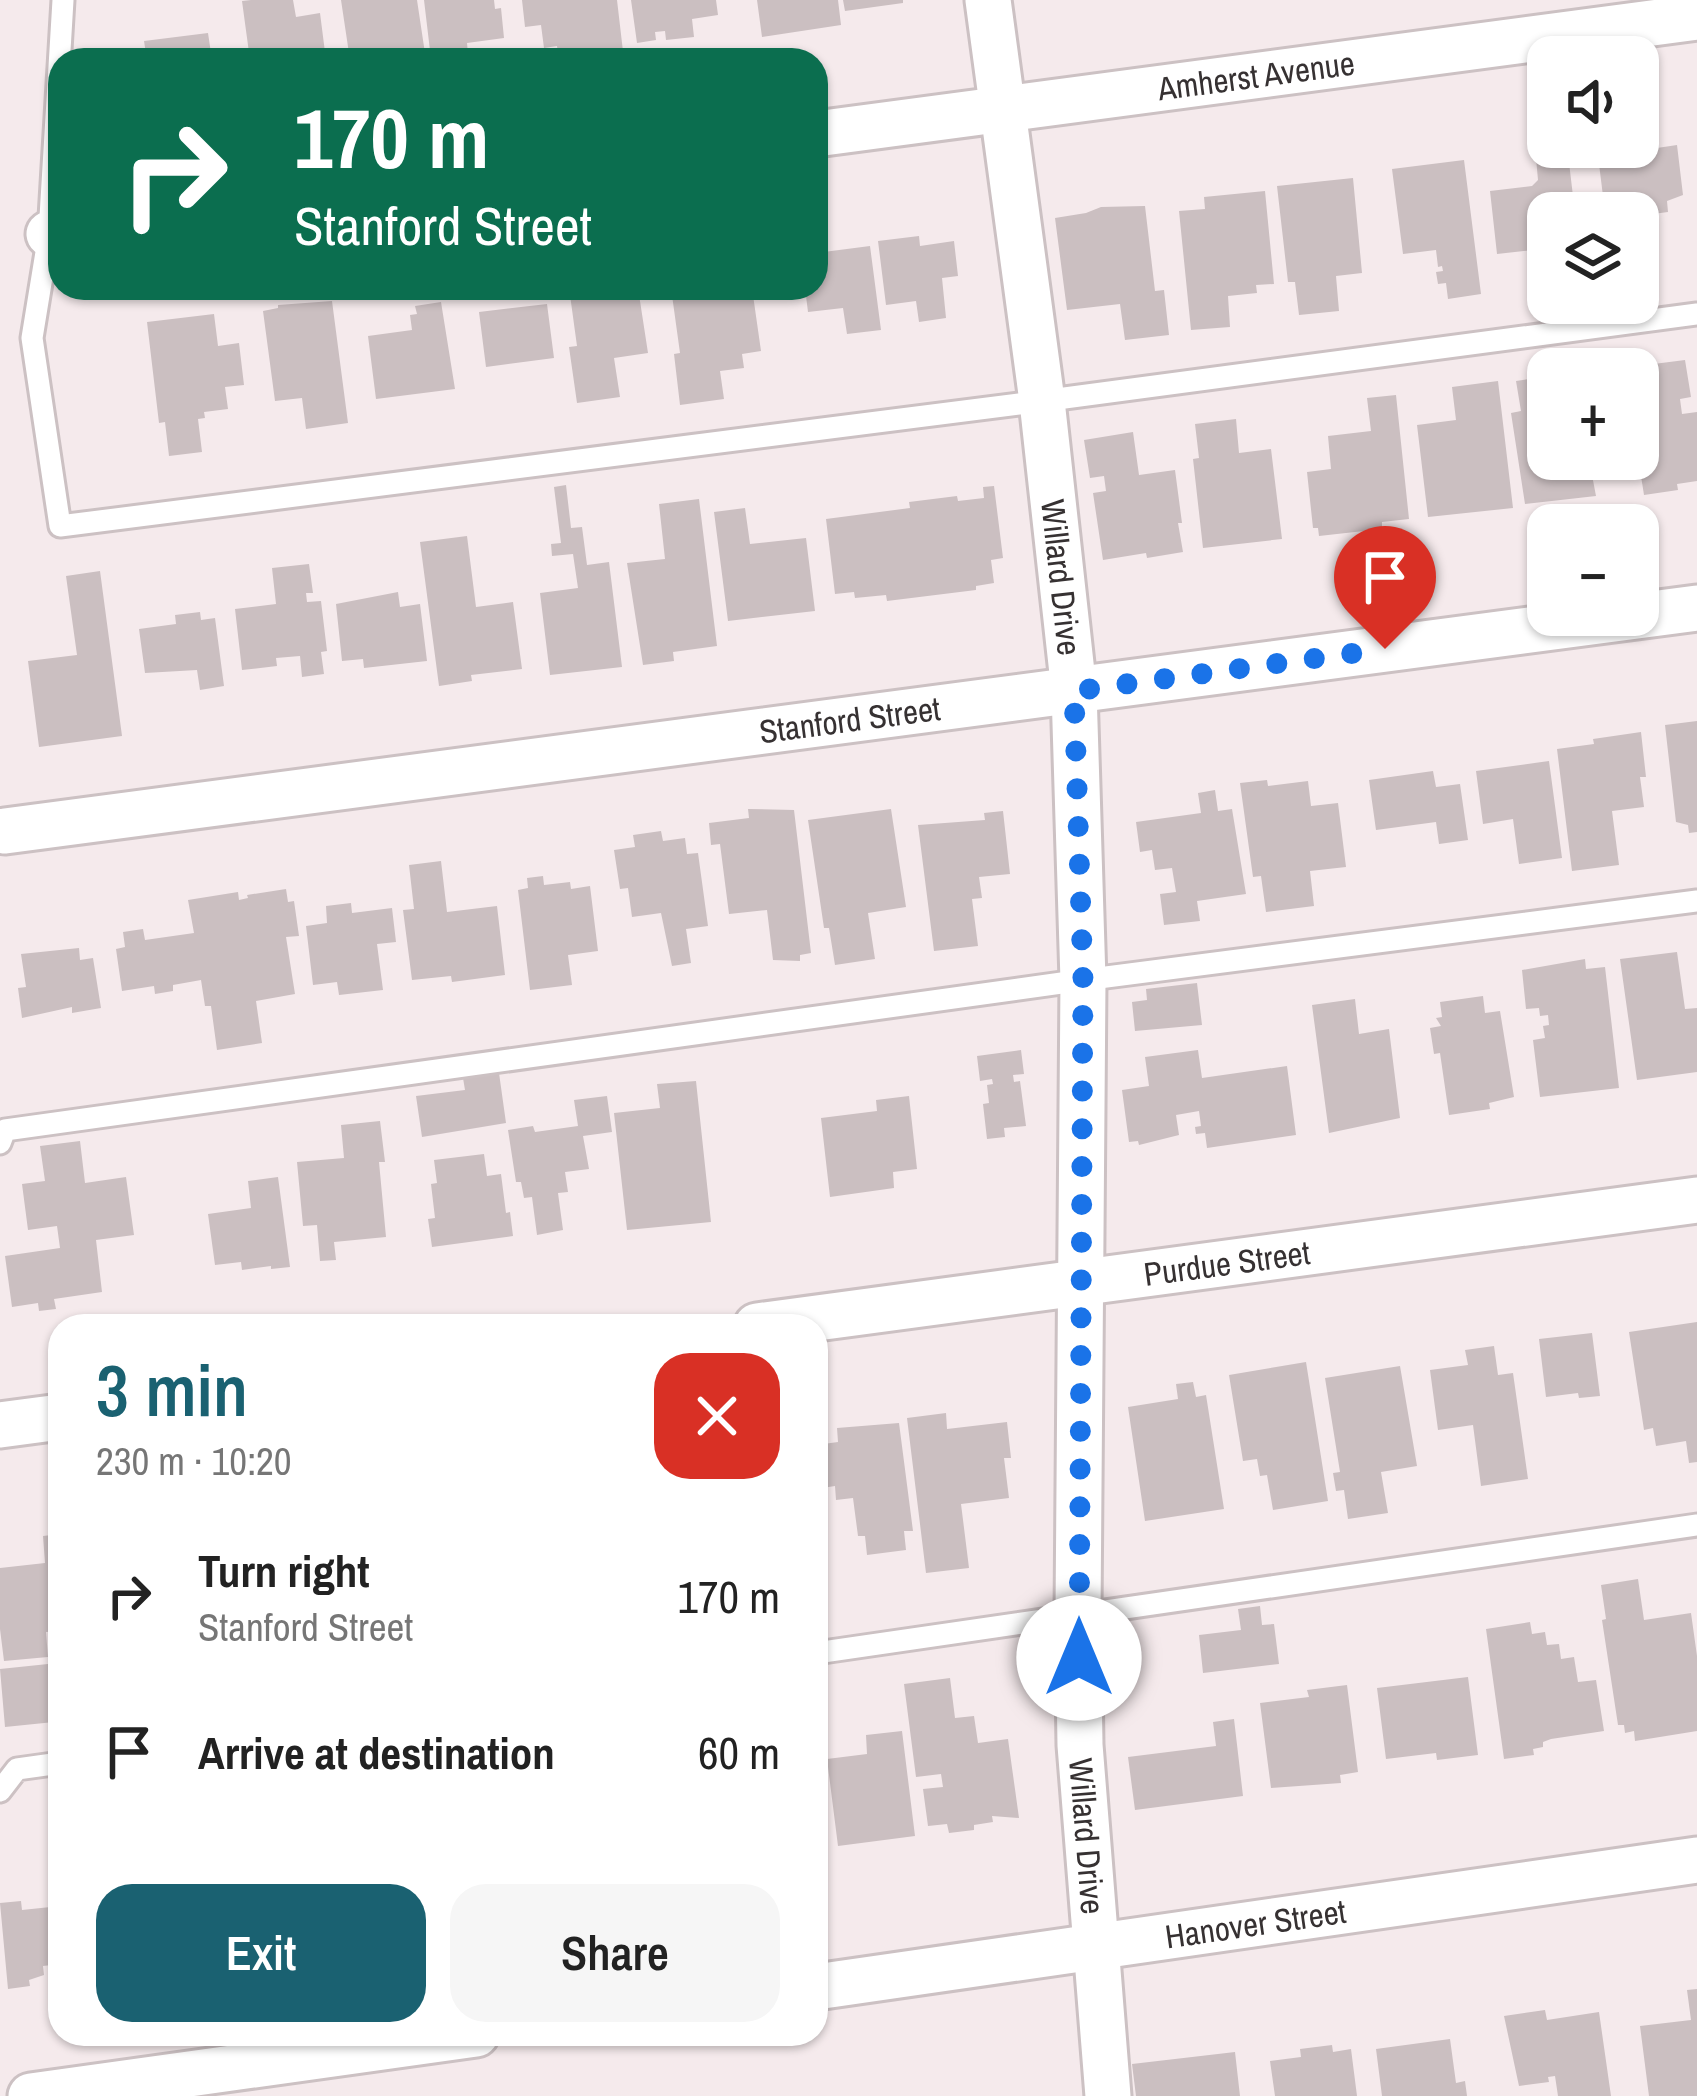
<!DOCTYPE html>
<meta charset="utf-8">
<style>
body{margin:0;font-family:"Archivo Narrow",sans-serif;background:#f6f6f6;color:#222;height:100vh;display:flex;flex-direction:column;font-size:45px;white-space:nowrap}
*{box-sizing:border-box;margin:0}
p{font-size:39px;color:#767676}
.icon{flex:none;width:66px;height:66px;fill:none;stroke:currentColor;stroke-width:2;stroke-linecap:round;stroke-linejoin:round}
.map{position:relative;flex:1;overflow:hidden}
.drawer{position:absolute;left:48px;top:1314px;width:780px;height:732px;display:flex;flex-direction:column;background:#fff;border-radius:36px;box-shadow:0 3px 9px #0004}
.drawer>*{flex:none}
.hud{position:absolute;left:48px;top:48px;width:780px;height:252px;border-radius:36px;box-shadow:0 3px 9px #0004;background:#0b6e4f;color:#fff;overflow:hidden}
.controls{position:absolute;left:1527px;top:36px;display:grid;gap:24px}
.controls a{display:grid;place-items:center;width:132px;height:132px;border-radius:24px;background:#fff;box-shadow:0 3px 9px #0004;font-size:60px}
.pin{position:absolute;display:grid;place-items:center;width:102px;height:102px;color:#fff;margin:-123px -51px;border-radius:50% 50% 50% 0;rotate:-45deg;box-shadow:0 0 12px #0007}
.pin .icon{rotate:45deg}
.me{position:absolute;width:132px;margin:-66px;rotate:0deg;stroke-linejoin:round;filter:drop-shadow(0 0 9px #0008)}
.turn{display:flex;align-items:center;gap:42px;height:252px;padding:0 48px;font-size:54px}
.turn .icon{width:156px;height:156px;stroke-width:2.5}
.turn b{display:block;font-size:84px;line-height:102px}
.round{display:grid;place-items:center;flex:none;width:126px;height:126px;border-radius:36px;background:#f6f6f6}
.overview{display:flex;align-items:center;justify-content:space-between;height:204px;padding:0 48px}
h1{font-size:72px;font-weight:600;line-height:90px;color:#1a6171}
.primary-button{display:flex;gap:24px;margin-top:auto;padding:24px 48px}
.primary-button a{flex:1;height:138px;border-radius:36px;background:#1a6171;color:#fff;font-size:48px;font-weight:600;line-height:138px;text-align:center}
.primary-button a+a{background:#f6f6f6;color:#222}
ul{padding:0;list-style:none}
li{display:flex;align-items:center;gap:36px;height:156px;padding:0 48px}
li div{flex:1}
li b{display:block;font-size:45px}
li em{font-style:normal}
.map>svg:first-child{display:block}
.building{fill:#cbbfc1}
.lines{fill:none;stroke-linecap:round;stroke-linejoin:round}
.service-casing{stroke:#ccc1c3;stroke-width:27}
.minor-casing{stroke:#ccc1c3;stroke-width:51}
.service{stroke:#fff;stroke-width:21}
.minor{stroke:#fff;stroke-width:45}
.route{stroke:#1a73e8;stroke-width:21;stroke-dasharray:0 37.8}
.labels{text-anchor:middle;stroke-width:9;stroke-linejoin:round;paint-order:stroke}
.street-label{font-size:33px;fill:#363132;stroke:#fff}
</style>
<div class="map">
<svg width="1697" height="2096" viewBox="0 0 1697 2096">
<rect width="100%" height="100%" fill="#f5eaec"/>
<path class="building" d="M251,0h42l3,17 24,-4 6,47h-76l-8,-59z
M341,0h76l9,60h-35l-1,-4 -40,4z
M424,0h70l1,9 6,-1 3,30 -37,5 1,11 -37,5z
M522,0h95l7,60h-10l-1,-7 -12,2v5h-42l-2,-14 -13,2 -3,-23 -16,2z
M631,0h85l2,15 -26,4 2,18 -28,3 -1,-9 -10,1 1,8 -19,3z
M757,0h81l3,25 -79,12z
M843,0h60v3l-58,8z
M208,33l4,27h-65l-3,-19z
M1656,140l1,8 20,-3 6,50 -16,6 1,11 -30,4v-3h-22l-2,-9h-10l-6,-48 14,-1 -1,-8h27v-5z
M1568,154l7,59h-27v58h-11l-3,-21 -37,4 -7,-63 42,-5 6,-6 -2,-22z
M1464,160l17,134 -33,5 -2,-16 -8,1 -2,-12 7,-1 -1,-5 -4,1 -2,-17 -33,4 -11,-85z
M1353,178l9,95 -26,3 3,35 -40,4 -4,-33h-7l-11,-96z
M1265,191l9,93 -18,1 1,8 -29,3 2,31 -39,3 -12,-119 26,-2 -1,-12z
M1145,206l10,85 9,-1 5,45 -44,5 -5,-36 -53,6 -12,-92 31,-5 15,-6z
M919,236l1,10 34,-5 4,35 -16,2 4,40 -27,4 -3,-21 -30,4 -8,-64z
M870,246l11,84 -34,4 -4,-26 -35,4 -3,-24h11v-35z
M562,288h76l10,65 -34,5 6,39 -43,6 -8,-56 8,-1 -7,-51 -7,1z
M671,288h81l9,63 -19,3 2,14 -24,3 4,28 -44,6 -6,-51 6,-1z
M332,301l16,122 -42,6 -4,-31 -27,3 -12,-90 15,-3v-3z
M441,302l14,87 -79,10 -8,-63 44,-6 -2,-15 7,-1 -2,-8z
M547,304l7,54 -68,9 -7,-55z
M214,314l4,32 21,-3 5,42 -19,2 3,22 -24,3 1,6 -7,1 4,33 -33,4 -4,-34 -6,1 -12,-101z
M1685,360l6,37 -11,2 2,15 15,-2v69l-20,3 1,6 -34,5 -6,-38v-91z
M1548,376v83h56l2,14 -14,2 4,21 -71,8 -14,-91 10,-2 -5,-30z
M1498,381l15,127 -85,9 -11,-92 39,-5 -4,-33z
M1396,395l13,124 -27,3v7l-63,7 -1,-8h-5l-6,-56 24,-3 -3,-33 43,-5 -4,-33z
M1236,419l3,34 32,-4 11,90 -79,9 -10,-89 6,-1 -4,-34z
M1133,432l6,43 36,-5 7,53h-4l5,29 -36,6 -1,-5 -43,7 -10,-67 13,-2 -2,-15 -14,2 -6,-38z
M566,485l5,43 11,-1 5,38 22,-3 13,105 -72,8 -10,-82 38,-5 -5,-34 -21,2 -1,-12 10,-1 -7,-56z
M994,486l9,72 -12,2 3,23 -18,3v4l-89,11 -1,-6 -31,3 -1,-6 -19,2 -9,-75 84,-11 -1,-6 48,-6 1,5 26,-3 -1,-11z
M699,499l18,147 -44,6 1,9 -31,4 -16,-102 38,-4 -6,-55z
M745,508l5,36 56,-6 9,73 -87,10 -14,-109z
M467,536l9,71 37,-5 9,67 -51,6 1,6 -33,5 -19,-144z
M309,564l4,29h-7l1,9 14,-1 6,50 -6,1 3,22 -22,3 -2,-21 -24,2 1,8 -35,4 -7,-61 41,-5 -4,-36z
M100,571l22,165 -83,11 -11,-86 49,-6 -11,-79z
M398,592l2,15 20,-3 7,57 -63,7 -1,-9 -21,2 -6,-57z
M200,612l1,8 14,-2 9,68 -24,4 -3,-20 -52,3 -6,-44 37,-5 -1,-9z
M1697,721v111l-8,1 -1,-8 -12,-3 -11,-97z
M1641,732l5,45h-6l4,30 -32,4 7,54 -47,6 -15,-122 37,-5 -1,-5z
M1549,761l13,97 -43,6 -6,-45 -30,5 -7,-53z
M1433,771l3,16 24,-3 8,56 -29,4 -3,-22 -60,8 -7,-50z
M1267,780l1,6 40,-5 3,25 27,-3 8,64 -36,4 4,35 -48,6 -5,-36 -8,1 -13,-94z
M1215,790l3,21 14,-2 14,85 -49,7 3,20 -36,4 -4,-31 16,-2 -4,-24 -17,2 -3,-20 -12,2 -4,-30 65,-9 -3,-20z
M748,809l46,1 17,143 -11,2v6l-27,-1 -6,-50 -38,4 -9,-70 -9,1 -2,-22 40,-5z
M891,809l15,98 -38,6 7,46 -40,6 -6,-37h-5l-16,-108z
M1003,811l7,63 -31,3 3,21 -10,1 6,47 -44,5 -16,-126 67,-5 -1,-7z
M661,831l2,10 22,-3 2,16 11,-1 10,73 -22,3 5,34 -19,3 -11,-53 -29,4 -4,-29 -8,1 -6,-39 21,-3 -2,-12z
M441,861l6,51 50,-6 8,69 -53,7 -1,-6 -39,4 -9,-70 11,-1 -5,-44z
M543,876l1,9 26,-3 1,7 19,-3 8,65 -30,4 4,30 -42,5 -12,-100 10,-2 -1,-10z
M286,889l2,13 6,-1 5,35 -13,1 9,57 -39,7 6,42 -45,7 -6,-44h-6l-4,-26 -28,5v6l-18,3 -1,-8 -32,5 -6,-42 9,-2 -2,-15 20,-3 2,11 49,-7 -6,-33 50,-8 1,8 9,-2 -1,-3z
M351,903l1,10 40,-5 4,34 -19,2 6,46 -44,5 -2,-13 -24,3 -7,-59 21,-3 -1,-17z
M79,948l1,12 13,-2 8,50 -29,5v-6l-50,11 -4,-30 8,-1 -5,-33z
M1677,952l8,57 12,-1v64l-60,8 -17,-121z
M1585,959l1,10 19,-2 14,121 -79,9 -7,-57 12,-2 -2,-12 6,-1 -1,-10 -8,1 -1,-8 -13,1 -4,-39z
M1197,983l5,42 -67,6 -3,-29 15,-2 -1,-11z
M1483,996l2,17 15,-2 14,86 -25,6 1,6 -41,6 -9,-62 -6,1 -4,-26 11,-2 -5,-8 6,-1 -2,-15z
M1355,999l4,35 30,-5 11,89 -71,15 -17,-128z
M1021,1050l3,24 -11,1 1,7 6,-1 6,45 -22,2 1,9 -18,2 -4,-35 6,-1 -2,-18 6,-1 -1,-5 -12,2 -3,-25z
M1198,1050l4,28 85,-12 9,69 -89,13 -2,-15 -9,1 -1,-7 6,-1 -2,-15 -23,4 3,20 -40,10 -1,-4 -9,1 -7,-52 27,-4 -4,-29z
M499,1073l7,50 -84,14 -6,-41 49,-6 -2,-12z
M696,1081l15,141 -84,8 -13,-117 46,-5 -3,-24z
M607,1096l5,36 -29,4 6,33 -24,3 3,20 -10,1 5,37 -26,5 -5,-38 -8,1 -3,-16h-5l-8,-52 25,-4 2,6 43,-6 -4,-26z
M909,1096l8,73 -24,3 1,16 -64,9 -9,-79 56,-7 -1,-11z
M380,1121l5,41h-6l7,75 -52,5 2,18 -16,1 -3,-36 -14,1 -6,-64 47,-4 -3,-33z
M80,1141l5,42 41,-6 8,58 -38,5 6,52 -48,7 2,10 -17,2 -1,-8 -26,4 -7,-51 55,-8 -3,-22 -29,4 -6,-46 23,-3 -5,-35z
M484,1154l3,22 14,-2 5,39 4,-1 3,24 -81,11 -4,-28 7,-1 -4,-34 6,-1 -3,-23z
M278,1177l12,90 -19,2v-3l-29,4 -1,-8 -26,3 -7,-51 43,-6 -3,-27z
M1697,1322v140l-8,1 -3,-22 -30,5 -3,-18 -9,2 -15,-98z
M1592,1333l8,63 -21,2 -1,-5 -32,4 -7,-58z
M1494,1346l4,29 15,-2 15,106 -47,7 -8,-61 -35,5 -8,-60 38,-5 -3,-15z
M1306,1362l22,139 -55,9 -6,-35 -7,1 -3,-17 -14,2 -14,-86z
M1400,1366l17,100 -36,6 7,41 -40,6 -4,-29 -8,1 -3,-18 7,-1 -15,-94z
M1193,1382l3,15 10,-2 18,114 -79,12 -17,-114 50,-8 -2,-15z
M946,1413l1,16 60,-7 4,36h-7l5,40 -48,6 8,64 -43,5 -19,-155z
M899,1423l14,108h-9l2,19 -39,5 -2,-19h-7l-5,-38 -17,2 -1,-14 -13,2 -6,-43 22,-3 -1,-14z
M60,1534v97l-14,1 2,25 -44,4 -4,-32v-61l45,-5 -2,-27z
M1638,1579l6,41 47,-7 6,43v75l-62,10 -1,-10 -9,2 -1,-8h-6l-16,-105 4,-1 -5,-34z
M1260,1606l2,19 12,-1 5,40 -76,9 -4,-38 42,-5 -3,-21z
M1530,1622l2,12 13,-2 2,13 12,-1 2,15 13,-2 4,25 18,-2 8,51 -53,8 -8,3v5l-10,2 1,6 -30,4 -18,-130z
M48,1664l6,58 -49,5 -5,-58z
M1468,1677l10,78 -41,5 -1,-7 -50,6 -9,-71z
M950,1678l5,40 19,-2 4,27 30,-4 11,79 -27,-2 1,6 -19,3v5l-25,3 -2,-9 -19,2 -5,-37 20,-2 -2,-13 -25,3 -12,-93z
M1347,1685l11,87 -18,3 1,8 -70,5 -11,-85 49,-6 -2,-7z
M1234,1719l9,77 -108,14 -7,-53 88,-11 -3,-24z
M902,1731l13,105 -77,10 -11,-87 40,-5 -1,-19z
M21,1901l1,9 38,-4v58l-17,2 1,9 -15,5 1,6 -22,3 -8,-86z
M1697,1989v107h-48l-9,-70 51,-6 -4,-30z
M1545,2010l2,10 52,-8 12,84h-53l-3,-20 -7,1 1,5 -30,4 -15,-70z
M1450,2039l6,44 9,-2 2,15h-85l-6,-47z
M1332,2045l1,7 18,-3 6,47h-82l-5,-35 31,-4 -1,-8z
M1235,2052l5,44h-104l-4,-32z"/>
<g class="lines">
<defs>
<path id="service" d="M63,0l-14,234 -17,104 28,188 982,-125 655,-87
M0,1143l5,-13 1078,-150 614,-79
M816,1653l881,-128
M0,1791l17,-22 43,-6"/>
<g id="minor">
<path id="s1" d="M988,0l54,401 32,290 9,289 -5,634 2,131 28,351"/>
<path id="s2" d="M816,134l881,-117"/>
<path d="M49,234l11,-1"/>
<path id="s3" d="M5,831l1692,-223"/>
<path id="s4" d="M757,1326l940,-126"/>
<path d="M0,1425l60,-8"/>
<path id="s5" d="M816,1987l881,-127"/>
<path d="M31,2096l445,-62"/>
</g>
</defs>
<use href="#service" class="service-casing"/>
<use href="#minor" class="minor-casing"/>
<use href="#service" class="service"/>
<use href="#minor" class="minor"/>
</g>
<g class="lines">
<path class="route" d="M1079,1658l4,-678 -9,-289 311,-42"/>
</g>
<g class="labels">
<g class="street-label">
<text dy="12" stroke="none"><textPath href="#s2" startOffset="444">Amherst Avenue</textPath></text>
<text dy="12" stroke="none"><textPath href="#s1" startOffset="582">Willard Drive</textPath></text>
<text dy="12" stroke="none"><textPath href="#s3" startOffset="852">Stanford Street</textPath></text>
<text dy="12" stroke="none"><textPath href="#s4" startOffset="474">Purdue Street</textPath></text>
<text dy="12" stroke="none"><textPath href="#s1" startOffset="1842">Willard Drive</textPath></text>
<text dy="12" stroke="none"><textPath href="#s5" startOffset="444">Hanover Street</textPath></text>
</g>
</g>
</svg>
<div class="controls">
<a><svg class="icon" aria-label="sound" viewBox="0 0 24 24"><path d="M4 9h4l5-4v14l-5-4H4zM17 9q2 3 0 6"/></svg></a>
<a><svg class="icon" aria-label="layers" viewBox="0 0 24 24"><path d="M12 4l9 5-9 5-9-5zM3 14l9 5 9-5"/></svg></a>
<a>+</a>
<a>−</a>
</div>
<div class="pin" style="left:1385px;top:649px;background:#d93025"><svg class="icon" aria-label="arrive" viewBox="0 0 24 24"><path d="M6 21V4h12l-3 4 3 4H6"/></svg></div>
<svg class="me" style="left:1079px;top:1658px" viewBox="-20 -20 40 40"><circle r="19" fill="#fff"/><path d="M0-13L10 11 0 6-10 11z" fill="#1a73e8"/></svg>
<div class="hud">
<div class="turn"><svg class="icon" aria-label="right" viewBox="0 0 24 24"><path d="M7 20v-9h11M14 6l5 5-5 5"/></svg><div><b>170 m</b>Stanford Street</div></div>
</div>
<section class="drawer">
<div class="overview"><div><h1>3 min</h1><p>230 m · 10:20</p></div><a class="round" style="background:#d93025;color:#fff"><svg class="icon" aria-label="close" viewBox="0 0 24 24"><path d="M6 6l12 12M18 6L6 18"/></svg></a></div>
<ul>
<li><svg class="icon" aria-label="right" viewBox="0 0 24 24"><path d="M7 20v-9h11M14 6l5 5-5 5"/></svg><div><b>Turn right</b><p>Stanford Street</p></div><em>170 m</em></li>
<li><svg class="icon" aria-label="arrive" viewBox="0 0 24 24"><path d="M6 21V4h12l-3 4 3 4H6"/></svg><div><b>Arrive at destination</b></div><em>60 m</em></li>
</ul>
<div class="primary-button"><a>Exit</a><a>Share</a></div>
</section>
</div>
